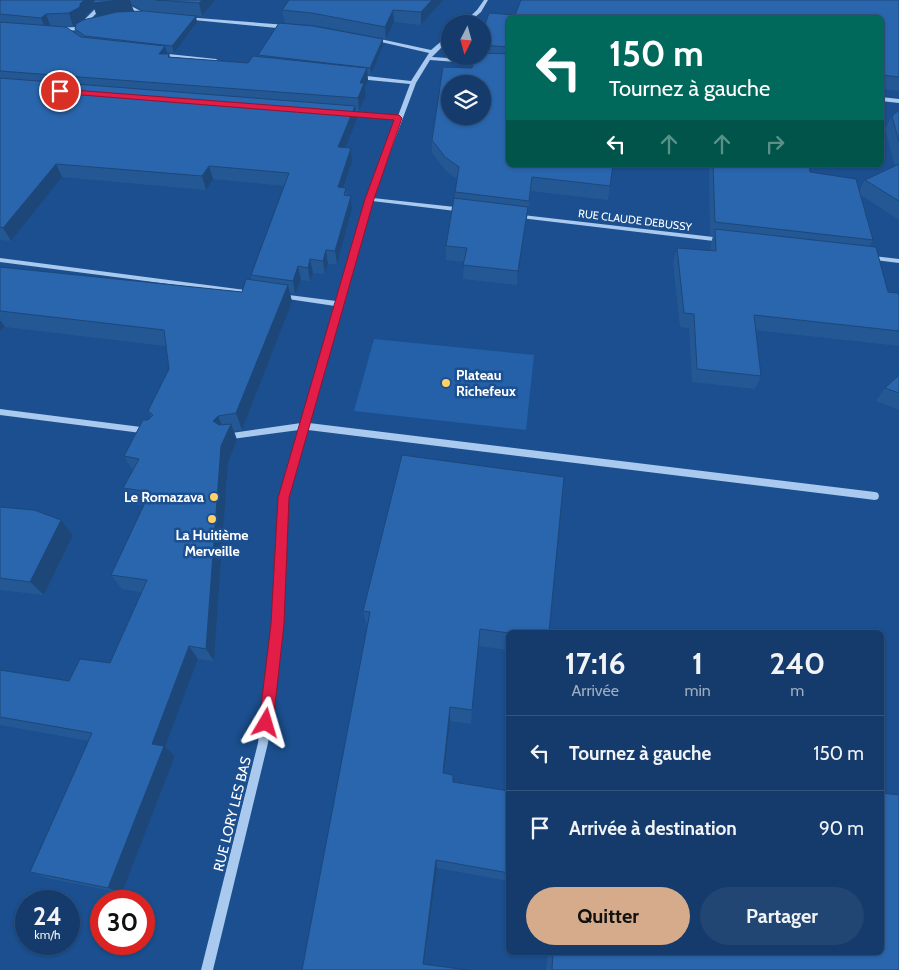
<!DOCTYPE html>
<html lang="fr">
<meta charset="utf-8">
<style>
body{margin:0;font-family:Cabin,sans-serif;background:#214673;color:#f1f3f6;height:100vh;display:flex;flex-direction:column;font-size:19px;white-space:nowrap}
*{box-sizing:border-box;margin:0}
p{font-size:16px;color:#9dadc1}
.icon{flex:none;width:28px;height:28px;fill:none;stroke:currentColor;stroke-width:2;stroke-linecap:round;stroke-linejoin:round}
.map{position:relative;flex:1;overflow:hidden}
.drawer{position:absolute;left:506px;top:630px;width:378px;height:325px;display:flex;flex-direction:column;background:#143b6b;border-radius:8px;box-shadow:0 1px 4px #0004,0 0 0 1px #33557e}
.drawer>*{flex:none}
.top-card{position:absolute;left:506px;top:15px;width:378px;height:152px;border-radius:8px;box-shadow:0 1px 4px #0004,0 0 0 1px #33557e;background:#00695c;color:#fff;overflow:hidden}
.needle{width:32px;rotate:186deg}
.controls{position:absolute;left:441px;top:15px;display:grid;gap:10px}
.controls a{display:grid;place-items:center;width:50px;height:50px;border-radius:50%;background:#143b6b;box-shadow:0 1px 4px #0004,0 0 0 1px #33557e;font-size:25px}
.speed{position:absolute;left:15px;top:890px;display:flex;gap:10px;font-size:25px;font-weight:700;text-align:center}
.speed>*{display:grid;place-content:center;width:65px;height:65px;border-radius:50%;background:#143b6b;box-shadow:0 1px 4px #0004,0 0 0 1px #33557e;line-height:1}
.speed small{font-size:12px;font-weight:400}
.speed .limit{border:8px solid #d22;background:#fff;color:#111}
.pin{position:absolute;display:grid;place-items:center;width:42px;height:42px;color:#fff;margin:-21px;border:2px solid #fff;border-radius:50%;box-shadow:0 1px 5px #0007}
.me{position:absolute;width:55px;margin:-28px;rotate:7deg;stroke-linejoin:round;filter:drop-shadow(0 0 4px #0008)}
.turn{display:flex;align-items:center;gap:18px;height:105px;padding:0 20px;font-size:22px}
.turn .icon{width:65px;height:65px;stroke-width:2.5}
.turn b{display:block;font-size:35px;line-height:42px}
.lanes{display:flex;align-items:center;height:48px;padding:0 20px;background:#0003;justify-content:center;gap:25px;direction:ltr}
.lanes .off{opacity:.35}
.eta{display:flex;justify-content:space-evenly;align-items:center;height:85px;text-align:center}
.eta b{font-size:30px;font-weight:700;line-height:35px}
.button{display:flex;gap:10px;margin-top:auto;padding:10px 20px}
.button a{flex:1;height:58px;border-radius:30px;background:#d6ab8b;color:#111;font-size:20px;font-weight:700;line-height:58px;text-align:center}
.button a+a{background:#214673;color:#f1f3f6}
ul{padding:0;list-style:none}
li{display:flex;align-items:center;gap:15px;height:75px;padding:0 20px;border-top:1px solid #33557e}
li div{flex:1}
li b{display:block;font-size:19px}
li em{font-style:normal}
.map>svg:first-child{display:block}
.green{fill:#2461a8}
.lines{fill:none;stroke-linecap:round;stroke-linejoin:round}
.minor{fill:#a9c9ee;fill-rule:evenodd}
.wall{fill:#245895;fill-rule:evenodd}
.shaded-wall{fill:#1d4779}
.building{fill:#2a66ad;stroke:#1d4779;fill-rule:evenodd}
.route{fill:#e11d48;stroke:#92132f}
.poi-dot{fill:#ffd166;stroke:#1b4f8f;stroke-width:2}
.labels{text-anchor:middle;stroke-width:5;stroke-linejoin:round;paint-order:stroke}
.far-street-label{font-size:11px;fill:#fff;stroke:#1b4f8f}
.poi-label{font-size:14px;font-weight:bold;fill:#fff;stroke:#1b4f8f;text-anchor:start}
.street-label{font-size:14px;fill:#fff;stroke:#1b4f8f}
</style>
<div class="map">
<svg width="899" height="970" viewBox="0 0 899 970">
<rect width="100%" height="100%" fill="#1b4f8f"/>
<path class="green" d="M374,339l160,16 -8,75 -172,-19z"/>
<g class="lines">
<path class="minor" d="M104,0h5l-21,22h-4v-2z
M114,0h6l28,15 -4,1z
M484,0h4l-7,12 -14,12h-5l15,-14z
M185,17l102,8 3,2 -3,2 -104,-10v-2z
M75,27l3,2 -1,1 -19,2 -3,-2 3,-2z
M450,34v5l-18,18 77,5v4l-79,-6 -14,23 -43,115 91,10 3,2 -3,2 -92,-11 -63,222 566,69 3,1 1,3 -1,3 -3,1 -567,-70 -20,68 -5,125 -15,120 -55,227h-12l57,-227 15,-120 7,-125 19,-68 -74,10 -4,-3 4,-3 76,-11 34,-117 -54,-8 -4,-2 4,-2 55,7 30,-102 30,-80 -52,-4 -3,-2 3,-2 54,5 12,-32 -52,-5 -3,-2 3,-2 53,6 18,-28 -61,-14 3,-2 60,13z
M159,53l57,6 3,2 -3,2 -59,-7 -1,-1z
M881,97l18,2v4l-18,-2z
M514,214l208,24 3,2 -3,2 -210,-25v-2z
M865,255l34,4v4l-32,-4h-2z
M0,258l253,33 4,2 -4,2 -253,-33z
M0,409l149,19 4,3 -4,3 -149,-19z"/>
</g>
<path class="wall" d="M0,0h215l-13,16 -13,-1 8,7 -23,31 -8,-1 1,2h2l1,3 78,6 10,-7v-1l125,-16v7l-12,29 -4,-1 1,7 -3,7 1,8 -7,15h-3l1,8 -12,29h6l1,14 -8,26h2l1,7 4,1 1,13 -15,55h-9l-3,10 -12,-1 -3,8 -9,-1 -6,14 -5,-1 2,9 -50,128 -8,1 3,9 -9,22 -14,199 -16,-2 -33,88 10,9 -53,137 -75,-15 -17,-6 59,-131 -89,-16v-55l69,11 41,-18 31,-71 -19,-3 -11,-14 33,-70 -11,-1 -10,-16 10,-17 -9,-15 24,-36 3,-3 -3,-6 21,-42 -3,-23 -161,-19 -5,4v-64l242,25 10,-12 -1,-5 33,-89 -71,-7 -7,11 -144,-13 -51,64 -11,-1zM131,4l13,7h-10zM94,8l3,8 9,-1 -23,6 2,-1v-3zM76,25l-1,4 2,6 -15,-8 11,-1z
M289,0h154l-22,25 -27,-3 -8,17 -72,-14 -29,-2 -3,-13z
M521,0h378v91l-18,-2v-71h-372v147h104l-5,35 -77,-9 -14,94 -54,-6 1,-17 -18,-2v-14l8,-48 1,1v-7l2,-13 -12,-9 -13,-17v-13l11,-73 29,1 4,-12h6v-22l7,-21 26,2zM450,84h32v32h-32z
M899,110v110l-38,-25 12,45 -4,7 19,45 11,4v50l-143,-16 5,46 -6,13 -63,-7 -3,-54 -9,-1 -7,-65 4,-14 34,3v-8l2,-7 -3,-1 -1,-70h100l1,7 49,19 6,-11 30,-14 -10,-37 7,-13z
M899,375v35l-23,-9 9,-13z
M0,507l61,13 12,15 -29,60 -44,-5z
M363,611l146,21v18l-31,-4 -7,78 -21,-3 -5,52 8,9 56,9v90l-72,-13 -12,96 -123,6 65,-343z
M548,952h333l18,18h-353z"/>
<path class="shaded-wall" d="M84,0h46l4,12 -37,4 -3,-8 -9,9v3l-12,6 -4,-13z
M202,0h13l-13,16 -3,-13z
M432,0h11l-22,25v-13z
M393,10l1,12 -8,17 -1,-12z
M46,14l5,13 -5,4 -5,-13z
M196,16l1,6 -23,31 -2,-7z
M383,39v7l-12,29 -1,-7z
M165,46l3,10 1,-2 4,13 -14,-13z
M367,68l1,13 -3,7 1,8 -7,15 -1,-13 2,-15z
M355,106l2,13 -17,42 -2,-14z
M351,148l1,14 -13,39 -1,-14z
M56,164l6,13 -51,64 -8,-13z
M209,166l4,13 -7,11 -4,-14z
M351,196l1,13 -15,55 -2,-13z
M528,207l-2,14 -9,64 1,-14z
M326,250l2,14 -3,10 -2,-13z
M310,259l3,14 -3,8 -2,-13z
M298,266l3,14 -6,14 -2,-13z
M288,285l4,17 -50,128 -6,-17z
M0,320l5,7 -5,4z
M218,416l7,16 -12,-11z
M231,424l6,16 -9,22 -14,199 -8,-12 15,-203z
M61,520l12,15 -29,60 -14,-13z
M189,646l9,13 -33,88 10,9 -53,137 -14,-5 44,-144z
M450,707v14l-7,64v-12z
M436,860l1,8 -13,98 -1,-2z"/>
<path class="building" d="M0,0h84l-4,4v3l-11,6 -23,1 -5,4 -41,-4z
M95,0h26l-29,3z
M155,0h47l-3,3z
M289,0h143l-11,12 -28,-2 -8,17 -73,-14 -30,-3z
M521,0h378v77l-18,-2v-57h-372v29l-27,-2v-11l7,-21 26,2z
M144,11l52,5 -24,30 -87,-10 -10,-7 1,-5 7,-4 34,-8z
M0,22l66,5 15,10 84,9 -6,8h10l-1,3 80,6 5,-7 114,12 -7,15h4l-6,15 -358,-27z
M279,23l34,3 70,13 -13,29 -112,-13z
M482,53l27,1v111h104l-3,21 -78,-9 -3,24 -74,-9 4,-25 -14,-10 -13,-17 11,-73 29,1 4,-12h6zM450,84h32v32h-32z
M0,78l355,28 -17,41 13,1 -13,39 8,1 -2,7 7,1 -16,55 -9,-1 -3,11 -13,-2 -2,9 -10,-2 -5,15 -42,-6 38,-102 -80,-7 -7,10 -146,-12 -53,64 -3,-1z
M899,110v32l-7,-26z
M899,164v37l-34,-21z
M713,165h96l1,7 46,7 17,61 -158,-18z
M454,198l74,9 -10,64 -55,-6 4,-17 -21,-2z
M715,229l161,18 12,45 10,1 1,3v35l-145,-16 7,61 -64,-7 -3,-55 -10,-1 -7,-65 39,3z
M0,267l242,25 4,-13 42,6 -52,128 -18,3 -5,5 6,4 12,-1 -10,22 -15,203 -17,-3 -37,98 12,2 -56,142 -78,-16 62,-139 -92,-16v-47l69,11 11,-22 30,4 37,-83 -36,-5 39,-83 -27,-4 16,-29 -15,-3 19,-36h5l5,-5 -5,-4 21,-42 -5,-39 -164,-19z
M899,375v18l-14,-5z
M402,455l162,22 -15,155 -40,1 -29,-4 -8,81 -22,-3 -7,66 10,2v7l56,9v82l-73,-13 -13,104 44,6h-165l68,-358 -7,-1z
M0,507l34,3 27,10 -31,62 -30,-4z
M881,793l18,2v175h-347l1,-18h328z"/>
<path class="route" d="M60,89l339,26 3,3 -28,81 -85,299 -5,126 -11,99 -2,5 -5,2 -5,-2 -2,-5 12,-99 7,-126 87,-299 29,-79 -337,-27v-3z"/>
<g class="poi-dot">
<circle cx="446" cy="383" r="5"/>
<circle cx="214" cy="497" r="5"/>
<circle cx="212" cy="519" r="5"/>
</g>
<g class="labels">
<g class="far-street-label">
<text transform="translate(635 220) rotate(7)" y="4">RUE CLAUDE DEBUSSY</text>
</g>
<g class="poi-label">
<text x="456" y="380">Plateau<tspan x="456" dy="16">Richefeux</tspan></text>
<text x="204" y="502" text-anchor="end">Le Romazava</text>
<text x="212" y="540" text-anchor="middle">La Huitième<tspan x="212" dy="16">Merveille</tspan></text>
</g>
<g class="street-label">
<text transform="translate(232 814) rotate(-76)" y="5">RUE LORY LES BAS</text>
</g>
</g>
</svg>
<div class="controls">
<a><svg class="needle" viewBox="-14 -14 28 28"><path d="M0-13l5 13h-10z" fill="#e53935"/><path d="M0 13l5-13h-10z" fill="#9dadc1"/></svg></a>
<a><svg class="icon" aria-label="layers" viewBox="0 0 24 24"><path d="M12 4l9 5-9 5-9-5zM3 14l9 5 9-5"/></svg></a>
</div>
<div class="speed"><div>24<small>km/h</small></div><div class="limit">30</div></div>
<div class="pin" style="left:60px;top:91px;background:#d93025"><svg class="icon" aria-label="arrive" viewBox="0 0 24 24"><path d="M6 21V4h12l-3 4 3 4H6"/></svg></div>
<svg class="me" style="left:266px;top:723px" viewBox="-20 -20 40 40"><path d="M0-17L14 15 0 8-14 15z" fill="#e11d48" stroke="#fff" stroke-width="4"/></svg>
<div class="top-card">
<div class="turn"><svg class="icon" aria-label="left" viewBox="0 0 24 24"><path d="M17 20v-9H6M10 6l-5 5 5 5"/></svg><div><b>150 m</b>Tournez à gauche</div></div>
<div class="lanes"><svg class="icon" aria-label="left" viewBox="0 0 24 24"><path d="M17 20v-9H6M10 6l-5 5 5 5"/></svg><svg class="icon off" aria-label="ahead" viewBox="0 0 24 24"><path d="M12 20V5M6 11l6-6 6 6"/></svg><svg class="icon off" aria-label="ahead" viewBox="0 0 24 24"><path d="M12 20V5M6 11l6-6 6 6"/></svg><svg class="icon off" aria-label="right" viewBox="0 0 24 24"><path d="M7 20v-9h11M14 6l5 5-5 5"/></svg></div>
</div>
<section class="drawer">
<div class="eta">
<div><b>17:16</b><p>Arrivée</p></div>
<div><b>1</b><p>min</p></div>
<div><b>240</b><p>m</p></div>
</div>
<ul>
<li><svg class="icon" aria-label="left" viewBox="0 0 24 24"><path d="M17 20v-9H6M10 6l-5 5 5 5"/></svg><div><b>Tournez à gauche</b></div><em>150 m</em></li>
<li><svg class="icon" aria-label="arrive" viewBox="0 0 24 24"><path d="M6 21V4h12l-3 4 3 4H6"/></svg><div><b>Arrivée à destination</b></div><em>90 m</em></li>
</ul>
<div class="button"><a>Quitter</a><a>Partager</a></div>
</section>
</div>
